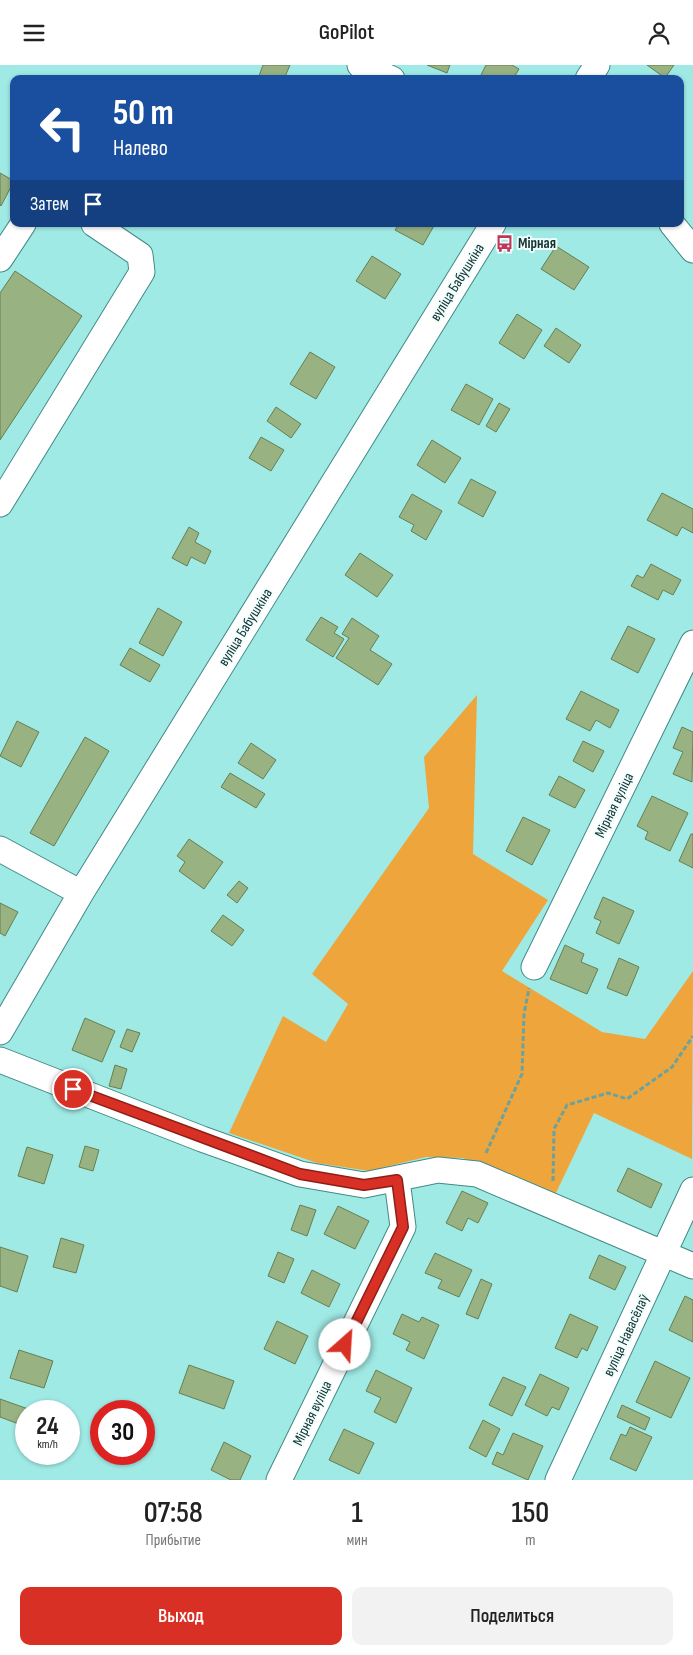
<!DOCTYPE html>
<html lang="ru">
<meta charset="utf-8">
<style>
body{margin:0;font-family:"Sofia Sans Condensed",sans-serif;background:#f2f2f2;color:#222;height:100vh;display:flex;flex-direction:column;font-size:19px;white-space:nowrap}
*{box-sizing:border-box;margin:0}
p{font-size:16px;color:#767676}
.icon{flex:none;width:28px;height:28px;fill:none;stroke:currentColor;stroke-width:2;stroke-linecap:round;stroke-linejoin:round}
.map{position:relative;height:1415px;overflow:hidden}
.side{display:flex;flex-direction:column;background:#fff;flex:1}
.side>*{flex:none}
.hud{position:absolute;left:10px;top:10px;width:674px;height:152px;border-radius:10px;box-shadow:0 1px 4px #0004;background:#1a4fa0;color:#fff;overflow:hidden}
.speed{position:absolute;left:15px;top:1335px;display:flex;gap:10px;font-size:25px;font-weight:700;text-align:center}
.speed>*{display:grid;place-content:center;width:65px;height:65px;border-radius:50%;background:#fff;box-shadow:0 1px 4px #0004;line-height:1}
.speed small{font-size:12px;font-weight:400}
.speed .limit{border:8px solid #d22;background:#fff;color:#111}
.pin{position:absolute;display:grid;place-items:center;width:42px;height:42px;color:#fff;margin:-21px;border:2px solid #fff;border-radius:50%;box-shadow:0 1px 5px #0007}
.me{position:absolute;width:55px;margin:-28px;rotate:26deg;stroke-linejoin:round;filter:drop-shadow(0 0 4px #0008)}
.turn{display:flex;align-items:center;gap:18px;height:105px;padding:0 20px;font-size:22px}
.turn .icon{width:65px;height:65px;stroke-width:2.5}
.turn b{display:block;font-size:35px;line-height:42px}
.then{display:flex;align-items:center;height:48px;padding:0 20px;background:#0003;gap:10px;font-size:19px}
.eta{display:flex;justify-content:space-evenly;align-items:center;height:85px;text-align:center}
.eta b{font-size:30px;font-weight:600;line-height:35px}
.action{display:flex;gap:10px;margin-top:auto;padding:10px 20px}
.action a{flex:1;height:58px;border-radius:10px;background:#d93025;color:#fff;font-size:20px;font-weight:600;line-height:58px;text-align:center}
.action a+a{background:#f2f2f2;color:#222}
header{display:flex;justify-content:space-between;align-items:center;height:65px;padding:0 20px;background:#fff;font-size:22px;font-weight:600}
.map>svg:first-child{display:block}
.green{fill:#eea53c}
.building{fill:#98b282;stroke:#667f51}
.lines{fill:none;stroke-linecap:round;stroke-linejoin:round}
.minor-casing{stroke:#418a87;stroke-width:27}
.path{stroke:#69a29f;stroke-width:3;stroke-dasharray:5 2.5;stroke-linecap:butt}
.minor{stroke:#fff;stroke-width:25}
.route-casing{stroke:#8d1f18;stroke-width:12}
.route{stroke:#d93025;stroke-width:9}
.labels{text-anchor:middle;stroke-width:4;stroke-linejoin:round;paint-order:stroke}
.poi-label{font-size:15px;font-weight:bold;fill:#133231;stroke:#f0fefd;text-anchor:start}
.street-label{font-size:15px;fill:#133231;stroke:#f0fefd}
</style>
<header><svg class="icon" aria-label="menu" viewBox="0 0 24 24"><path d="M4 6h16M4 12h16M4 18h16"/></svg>GoPilot<svg class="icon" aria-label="person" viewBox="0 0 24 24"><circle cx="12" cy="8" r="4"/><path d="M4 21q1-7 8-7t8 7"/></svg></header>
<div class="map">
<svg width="693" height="1415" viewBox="0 0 693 1415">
<rect width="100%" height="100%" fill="#a0eae6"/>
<path class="green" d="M477,630l-4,159 75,46 -46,71 100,61 43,7 48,-68 -1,188 -98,-46 -39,82 -92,-37 -37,-1 -57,14 -52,-8 -88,-30 54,-117 43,26 22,-38 -36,-30 117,-166 -5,-51z"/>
<path class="building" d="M263,0h27l-6,14h-17l-8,-3z
M427,0h23l-3,8z
M486,0h26l7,4 -6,10h-30l-3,-2z
M647,0h27l-9,13z
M0,108l14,8 -13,25 -1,-1z
M399,159h36l-12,21 -28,-15z
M556,181l33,21 -15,23 -33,-21z
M372,191l29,18 -16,25 -29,-18z
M15,206l67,45 -82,124v-147z
M517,249l25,16 -18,29 -25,-16z
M556,263l25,17 -12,18 -25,-17z
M310,287l25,15 -19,32 -26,-15z
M466,319l27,15 -14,26 -28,-15z
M499,338l11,6 -14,23 -10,-6z
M276,342l25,17 -10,14 -24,-17z
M261,372l23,13 -13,21 -22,-13z
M432,375l29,18 -16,25 -28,-18z
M471,414l25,13 -13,25 -25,-14z
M662,428l31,16v24l-11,-6 -5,9 -30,-16z
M412,429l30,17 -16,29 -15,-9 3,-6 -15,-8z
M189,462l10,6 -4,9 16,9 -6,13 -14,-7 -4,9 -15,-8z
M360,488l33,22 -16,22 -32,-22z
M651,499l30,16 -8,15 -10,-5 -5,10 -27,-14 6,-11 6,3z
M158,543l24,14 -19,34 -24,-13z
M321,552l17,10 -4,6 10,6 -11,18 -27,-17z
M352,553l27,18 -9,14 22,14 -14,21 -42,-27 13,-20 -7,-4z
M628,561l27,13 -17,34 -27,-14z
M130,583l30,17 -10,17 -30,-17z
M581,626l38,19 -9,18 -14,-8 -6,11 -24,-12z
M17,656l22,11 -18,35 -21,-11z
M682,662l11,5 -1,50 -19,-8 10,-22 -10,-4z
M85,672l24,14 -55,95 -24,-13z
M583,676l21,10 -11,21 -20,-11z
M251,678l25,17 -13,19 -25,-16z
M230,708l35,21 -9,14 -35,-21z
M559,711l26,14 -10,18 -26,-13z
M652,731l36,17 -18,38 -25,-12 3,-7 -11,-6z
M523,752l27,13 -18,35 -26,-14z
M691,769h2v34l-14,-7z
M189,774l34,23 -19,27 -25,-18 6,-9 -8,-6z
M239,816l9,7 -11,15 -10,-8z
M603,832l31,14 -15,33 -23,-11 5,-12 -7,-3z
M0,838l18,9 -13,24 -5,-3z
M223,850l21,15 -12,16 -21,-15z
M565,880l19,9 -3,8 17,7 -11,25 -37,-15z
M619,893l20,9 -12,29 -20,-8z
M85,953l30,13 -13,31 -30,-12z
M127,964l13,4 -8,19 -12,-5z
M115,1000l12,4 -6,20 -12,-3z
M85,1081l14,4 -6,21 -14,-4z
M27,1082l26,8 -9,29 -26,-8z
M628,1103l34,16 -11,24 -34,-17z
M462,1126l26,12 -10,20 -10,-5 -6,13 -16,-8z
M300,1140l16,5 -9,26 -16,-6z
M338,1141l31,15 -14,28 -31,-15z
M61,1173l23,7 -8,28 -23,-6z
M0,1182l28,9 -11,36 -17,-6z
M278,1187l16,7 -10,24 -16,-7z
M435,1188l37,17 -13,27 -21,-9 4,-8 -17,-7z
M599,1190l27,12 -11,23 -26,-12z
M312,1205l28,14 -11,23 -28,-14z
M481,1214l11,5 -14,35 -12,-5z
M685,1231l8,4v42l-24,-12z
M402,1249l17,8 3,-5 17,8 -15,34 -18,-9 4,-8 -17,-8z
M570,1249l28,13 -11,24 -5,-3 -5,10 -22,-10z
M277,1256l31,15 -13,28 -31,-15z
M19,1285l34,11 -9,27 -34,-10z
M655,1296l35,17 -19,40 -35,-16z
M189,1300l45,16 -10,28 -45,-16z
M376,1305l36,18 -16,35 -22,-11 7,-14 -15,-7z
M540,1309l29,14 -10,22 -7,-3 -5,9 -22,-11z
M503,1312l23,10 -14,29 -23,-11z
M0,1334l31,11 -5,1 -2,15 -24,-9z
M622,1340l28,13 -5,12 -28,-13z
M483,1355l17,9 -14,28 -17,-9z
M630,1362l22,10 -16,34 -26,-12 11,-25 5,2z
M344,1364l30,14 -15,31 -30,-14z
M513,1368l30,13 -15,34 -36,-16 5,-12 6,3z
M224,1377l27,14 -11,24h-9l-20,-10z"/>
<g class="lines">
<defs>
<path id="minor" d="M360,0l32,14
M588,14l9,-14
M672,159l21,26
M0,194l23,-35
M0,439l142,-232 -2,-17 -46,-31
M0,784l81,44
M534,902l159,-324
M0,967l81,-139 412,-669
M0,995l202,79 98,35 64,11 74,-15 39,4 216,92
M279,1415l124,-253 -6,-47
M558,1415l135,-290"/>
</defs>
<use href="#minor" class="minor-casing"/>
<path class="path" d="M486,1088l36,-79 2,-60 5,-26
M553,1116l1,-52 13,-24 41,-12 19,6 45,-32 21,-31"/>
<use href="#minor" class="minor"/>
</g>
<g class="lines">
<defs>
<path id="route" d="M73,1024l227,85 64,11 33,-5 6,47 -58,118"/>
</defs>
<use href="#route" class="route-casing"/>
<use href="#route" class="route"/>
</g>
<defs>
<symbol id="bus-bare" viewBox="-9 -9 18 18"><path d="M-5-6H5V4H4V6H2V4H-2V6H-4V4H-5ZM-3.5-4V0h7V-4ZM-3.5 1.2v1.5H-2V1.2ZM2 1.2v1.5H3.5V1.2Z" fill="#c43457" stroke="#f0fefd" stroke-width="2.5" paint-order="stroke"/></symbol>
</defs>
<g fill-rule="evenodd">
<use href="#bus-bare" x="492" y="166" width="25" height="25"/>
</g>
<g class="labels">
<g class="poi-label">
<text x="518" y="183">Мірная</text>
</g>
<g class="street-label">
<text transform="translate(457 217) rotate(-58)" y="5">вуліца Бабушкіна</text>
<text transform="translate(245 562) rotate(-58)" y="5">вуліца Бабушкіна</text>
<text transform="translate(614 740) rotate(-64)" y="5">Мірная вуліца</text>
<text transform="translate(626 1270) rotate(-65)" y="5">вуліца Навасёлаў</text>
<text transform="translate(312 1348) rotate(-64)" y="5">Мірная вуліца</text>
</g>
</g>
</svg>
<div class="speed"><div>24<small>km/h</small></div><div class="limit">30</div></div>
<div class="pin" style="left:73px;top:1024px;background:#d93025"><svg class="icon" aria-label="arrive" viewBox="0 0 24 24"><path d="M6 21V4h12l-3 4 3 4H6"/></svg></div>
<svg class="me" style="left:345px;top:1280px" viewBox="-20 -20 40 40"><circle r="19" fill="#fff"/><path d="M0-13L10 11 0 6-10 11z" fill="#d93025"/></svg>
<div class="hud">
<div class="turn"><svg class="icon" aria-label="left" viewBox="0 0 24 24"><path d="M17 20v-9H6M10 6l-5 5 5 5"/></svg><div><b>50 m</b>Налево</div></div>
<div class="then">Затем<svg class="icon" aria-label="arrive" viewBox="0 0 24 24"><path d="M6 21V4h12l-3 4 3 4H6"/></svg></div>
</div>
</div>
<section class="side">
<div class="eta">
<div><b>07:58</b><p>Прибытие</p></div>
<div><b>1</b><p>мин</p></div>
<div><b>150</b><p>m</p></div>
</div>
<div class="action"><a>Выход</a><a>Поделиться</a></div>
</section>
